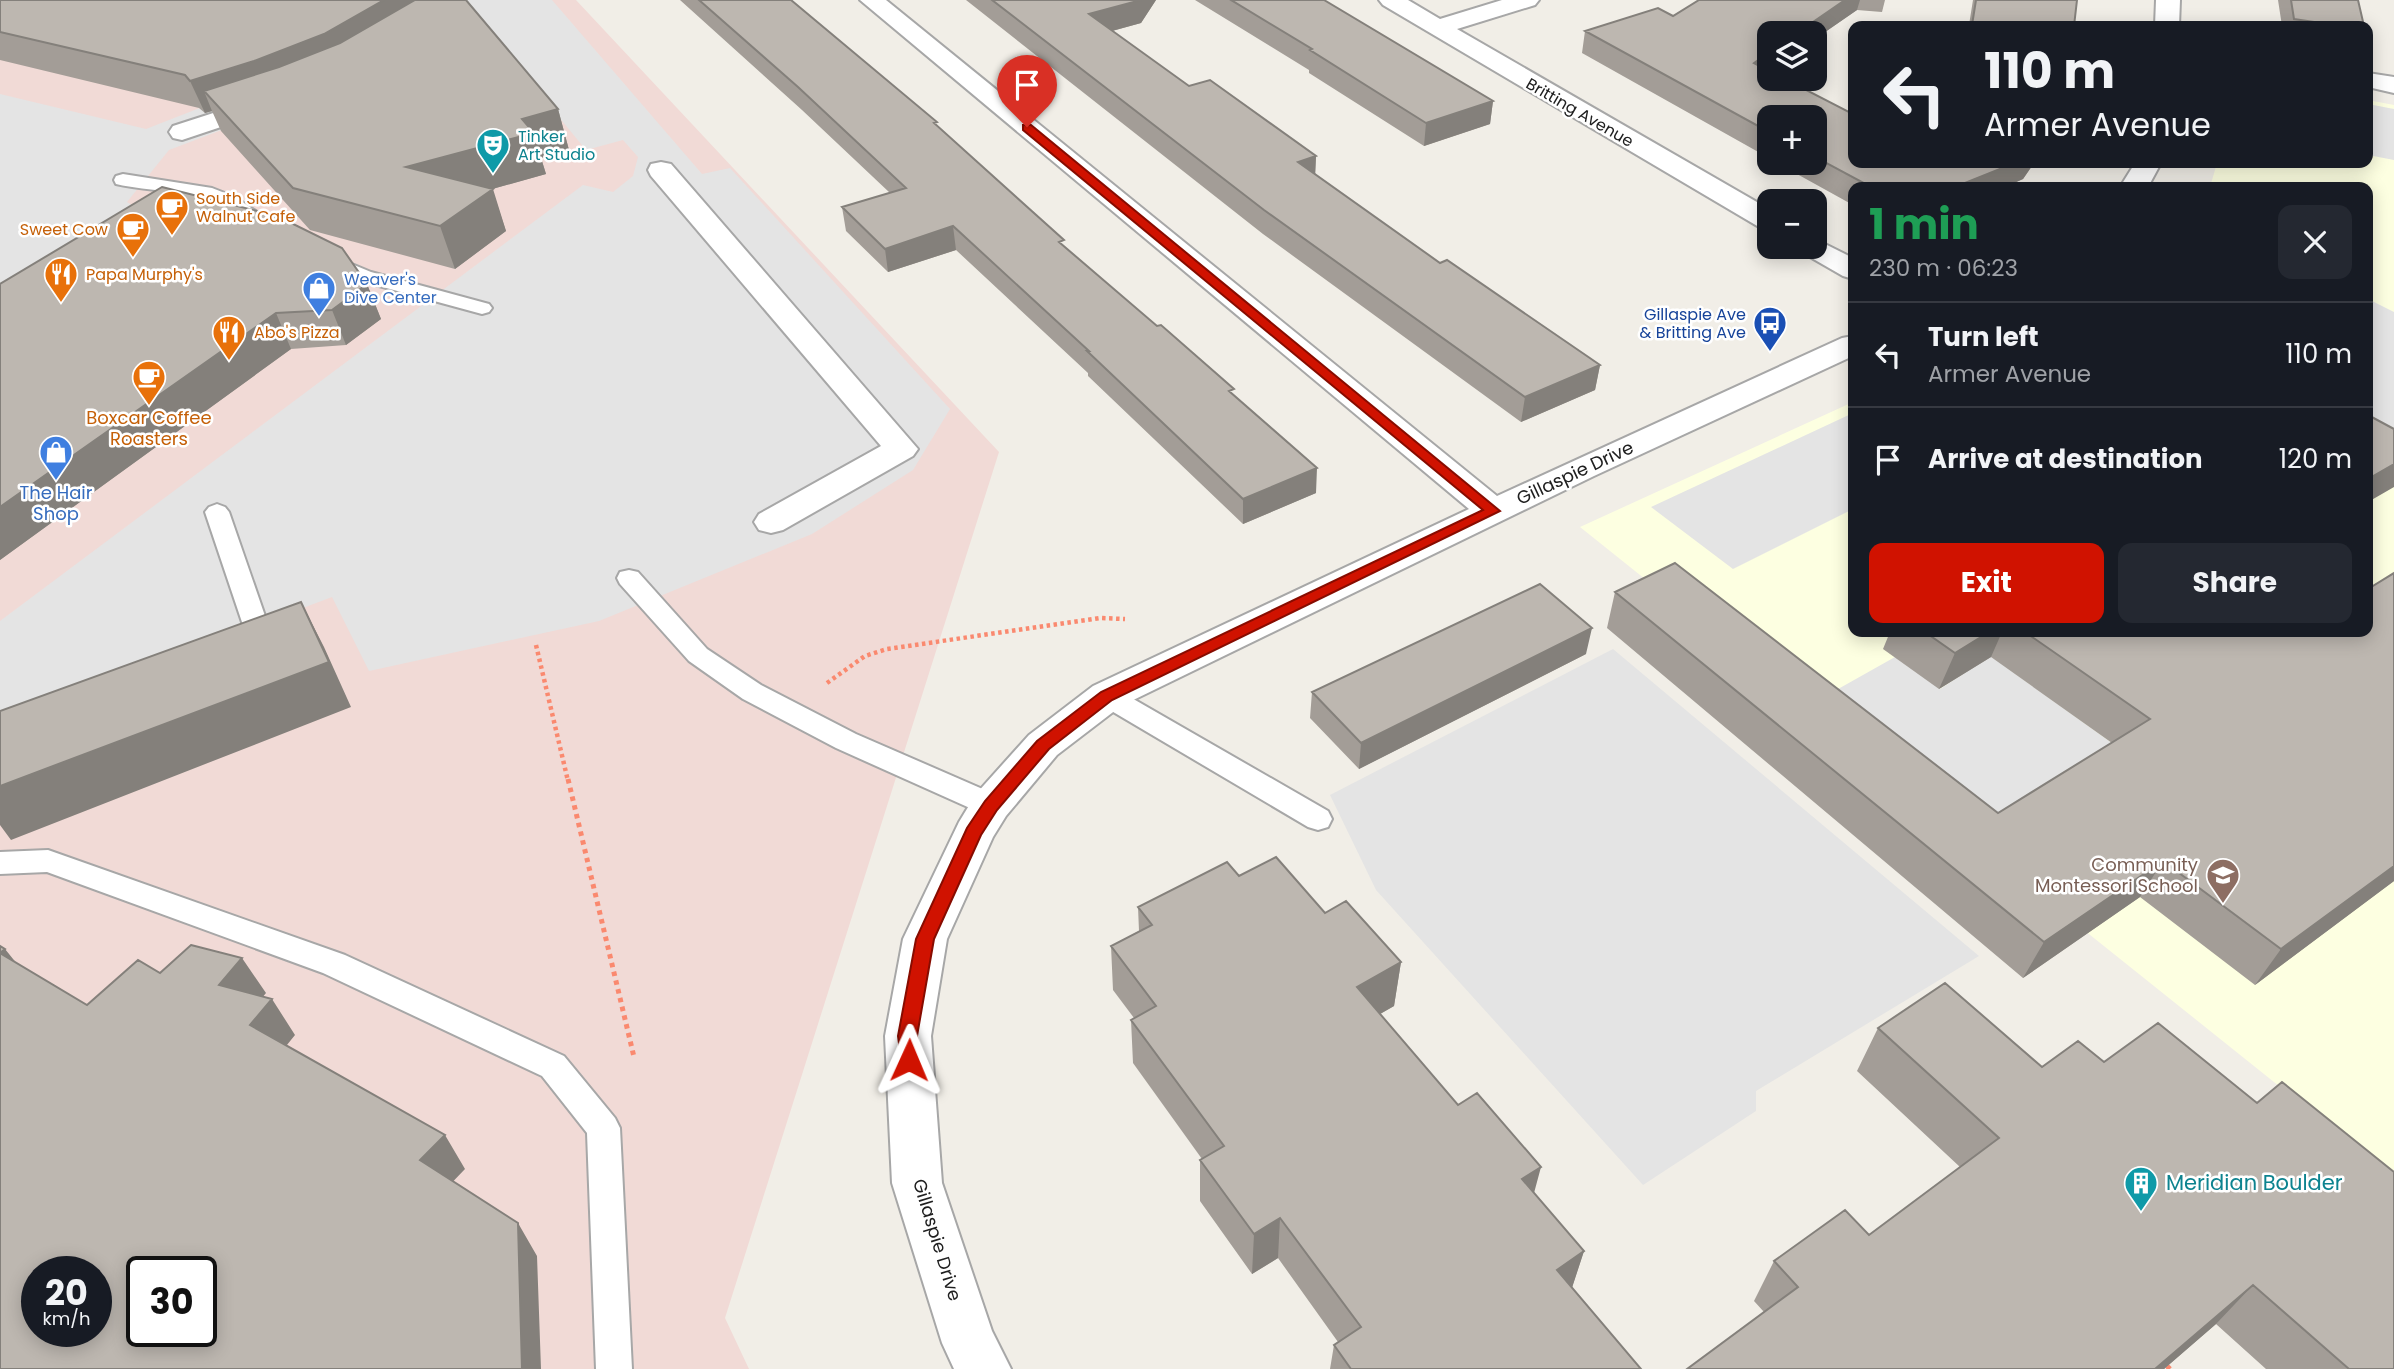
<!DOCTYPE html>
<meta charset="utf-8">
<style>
body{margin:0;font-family:Poppins,sans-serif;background:#242831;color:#f1f3f6;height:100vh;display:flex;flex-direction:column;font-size:26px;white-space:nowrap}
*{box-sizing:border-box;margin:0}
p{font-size:23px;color:#9ea1a6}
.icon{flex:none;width:38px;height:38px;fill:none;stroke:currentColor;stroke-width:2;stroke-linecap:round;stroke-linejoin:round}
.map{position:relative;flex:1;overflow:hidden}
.panel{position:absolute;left:1848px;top:182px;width:525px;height:455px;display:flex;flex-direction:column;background:#171b24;border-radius:14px;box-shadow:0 4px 18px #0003}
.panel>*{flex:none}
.hud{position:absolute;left:1848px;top:21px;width:525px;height:147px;border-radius:14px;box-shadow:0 4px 18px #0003;background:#171b24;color:#f1f3f6;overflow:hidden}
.tools{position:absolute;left:1757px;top:21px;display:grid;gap:14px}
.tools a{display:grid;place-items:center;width:70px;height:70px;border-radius:14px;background:#171b24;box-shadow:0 4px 18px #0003;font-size:35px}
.speed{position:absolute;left:21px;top:1256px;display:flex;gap:14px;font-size:35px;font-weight:700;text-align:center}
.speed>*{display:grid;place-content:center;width:91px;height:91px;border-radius:50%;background:#171b24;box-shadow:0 4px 18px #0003;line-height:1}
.speed small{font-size:18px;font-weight:400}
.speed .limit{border:4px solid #111;border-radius:10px;background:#fff;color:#111}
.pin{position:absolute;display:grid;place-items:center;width:60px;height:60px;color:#fff;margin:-72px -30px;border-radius:50% 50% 50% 0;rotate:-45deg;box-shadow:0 0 7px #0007}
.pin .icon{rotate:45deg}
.me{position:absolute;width:77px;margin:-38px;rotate:1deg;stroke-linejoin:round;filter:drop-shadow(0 0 5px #0008)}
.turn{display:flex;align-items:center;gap:24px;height:147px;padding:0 21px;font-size:32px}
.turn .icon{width:91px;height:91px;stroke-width:2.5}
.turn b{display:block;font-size:49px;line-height:60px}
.round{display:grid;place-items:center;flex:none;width:74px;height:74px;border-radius:14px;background:#242831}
.overview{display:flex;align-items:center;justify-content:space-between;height:119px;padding:0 21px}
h1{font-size:42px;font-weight:700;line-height:52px;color:#1e9e55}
.action{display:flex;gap:14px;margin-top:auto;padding:14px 21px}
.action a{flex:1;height:80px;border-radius:14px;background:#d01200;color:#fff;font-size:28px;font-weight:700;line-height:80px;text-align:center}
.action a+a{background:#242831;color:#f1f3f6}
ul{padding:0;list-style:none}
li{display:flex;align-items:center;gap:21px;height:105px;padding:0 21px;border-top:2px solid #363941}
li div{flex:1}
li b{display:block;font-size:26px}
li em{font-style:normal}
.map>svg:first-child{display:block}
.commercial{fill:#f1dad6;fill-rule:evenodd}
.education{fill:#fdffe1}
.parking{fill:#e4e4e4}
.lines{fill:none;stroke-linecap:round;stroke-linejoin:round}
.lane-casing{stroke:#a7a7a7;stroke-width:4}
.street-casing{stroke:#a7a7a7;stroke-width:4}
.path-far1{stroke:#fa896f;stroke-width:4.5;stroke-dasharray:3.5 3.5;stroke-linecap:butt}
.path{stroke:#fa896f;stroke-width:5;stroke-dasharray:4.5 4.5;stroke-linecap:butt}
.lane{fill:#fff;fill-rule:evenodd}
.street{fill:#fff;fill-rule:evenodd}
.wall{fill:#a39d97}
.shaded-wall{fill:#84807b}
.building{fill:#bdb7b0;stroke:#84807b;stroke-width:2;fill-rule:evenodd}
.route{fill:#d01200;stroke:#870c00;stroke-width:2}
.labels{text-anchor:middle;stroke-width:5;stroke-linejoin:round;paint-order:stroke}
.far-street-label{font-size:16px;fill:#202020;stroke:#fff}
.far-culture-label{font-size:16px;fill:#0d838f;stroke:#fff;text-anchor:start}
.far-food-label{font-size:16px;fill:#c56008;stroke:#fff;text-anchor:start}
.far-shop-label{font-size:16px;fill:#366cbe;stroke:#fff;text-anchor:start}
.far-transit-label{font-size:16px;fill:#164399;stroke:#fff;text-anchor:end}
.food-label{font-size:18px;fill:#c56008;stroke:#fff}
.street-label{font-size:18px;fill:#202020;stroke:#fff}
.shop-label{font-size:18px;fill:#366cbe;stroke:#fff}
.education-label{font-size:18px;fill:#785e54;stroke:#fff;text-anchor:end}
.near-culture-label{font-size:21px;fill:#0d838f;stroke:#fff;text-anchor:start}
</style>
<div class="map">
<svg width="2394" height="1369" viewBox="0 0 2394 1369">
<rect width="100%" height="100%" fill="#f1eee7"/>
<path class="commercial" d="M0,0h576l423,452 -274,866 24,51h-749zM37,1272h59v60h-59zM142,1272h59v60h-59z"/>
<path class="education" d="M2368,100l26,5v1073l-814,-651 273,-125v230h515v-445h-158l7,-24h151z"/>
<path class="parking" d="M409,0h143l150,174 28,-6 220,241 -37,61 -101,64 -213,87 -230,50 -37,-74 -53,20 -279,154v-150l583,-436 30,7 20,-16 5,-19 -15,-17 -37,10 -112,-136 -184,90 -121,46 -42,52 16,10 -143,87v-205l146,35 123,-48z
M2368,104l26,5v51l-26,-5z
M2368,299l26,13v118l-26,-14z
M1853,413v96l-120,60 -82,-62z
M1957,632l173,124 -121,76 -178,-139 64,-36 45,32 26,-17z
M1613,649l366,307 -223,135v20l-113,74 -267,-295 -46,-95z"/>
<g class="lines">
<defs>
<path id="lane" d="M123,174l89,14 23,9 41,28 -3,4c-19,5 -37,-17 -54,-25 -31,-15 -69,-12 -103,-20l-2,-4 2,-4z
M330,255l41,17 118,32 3,4 -3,4 -7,2 -125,-34 -34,-15 -3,-4 3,-4z
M217,504l8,3 4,5 45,130 -4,6 -19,6 -9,-3 -4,-6 4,-6 5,-2 -42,-125 4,-5z
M629,570l9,2 69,77 54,36 95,49 145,63 4,8 -4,8 -10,3 -10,-3 -145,-65 -93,-49 -54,-38 -69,-77 -3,-6 3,-6z
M1107,687l9,2 212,122 4,8 -4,8 -10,3 -10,-3 -210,-124 -4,-7 4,-7z
M48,850l297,105 219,101 51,62 5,10 12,241h-36l-9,-236 -45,-57 -219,-103 -276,-101 -47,2v-22z"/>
<path id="street" d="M860,0h26l611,496 345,-158 11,-2v20l-259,120 -473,230 -64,49 -51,61 -13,21 -46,102 -16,97 11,147 50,148 19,38h-57l-12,-26 -50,-160 -7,-147 18,-97 56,-117 17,-28 53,-59 64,-49 376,-177z
M1379,0h29l32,19 62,-19h37l-4,5 -78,24 312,180v20l-10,-2 -376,-222z
M2156,0h24l-1,26h-24z
M2368,73l26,4v16l-26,-6z
M266,96l9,3 4,5 -4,5 -93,31 -9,-2 -4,-6 4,-6z
M661,162l10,2 247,285 -5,7 -130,74 -12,3 -12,-3 -5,-8 5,-8 122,-68 -230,-270 -3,-6 3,-6z
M2135,163h26l-13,24h-28z
M1815,239l38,19v21l-10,-3 -40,-23 -4,-6h16z"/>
</defs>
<use href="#lane" class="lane-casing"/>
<use href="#street" class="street-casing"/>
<path class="path-far1" d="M536,645l32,136
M827,683l38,-27 22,-7 213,-31 25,1"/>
<path class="path" d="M568,779l66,278
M2167,1366l3,3"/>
<use href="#lane" class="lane"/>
<use href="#street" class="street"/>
</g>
<path class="wall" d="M0,0l558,109 11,41 -28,8 5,16 -54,15 14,42 -51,38 -145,-39 -89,-99 -9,-20 -7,2 -6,-5 -199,-48z
M680,0h111l146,127 127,119 170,149 82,98 -73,31 -155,-148v-3l-132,-123 -68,22 -42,-41 -4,-24 48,-14 -88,-83z
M966,0h190l-15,23 -29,8 77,55 127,70 -1,18 125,89 160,102 -5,25 -74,32 -258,-188z
M1195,0h129l169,101 -3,23 -66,22 -115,-73v-3z
M1699,0h186l-3,12 -25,-2 -42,29v-6h-46v46h16l68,35v49h181l-11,16 -18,8h-152v18l-76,-42h38v-46h-46v41l-187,-105 3,-22 73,-23 15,8z
M1973,0h104l-3,26 -105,-1z
M2278,0h80l6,26h-82z
M0,284h367l14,35 -35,26 -55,4 -291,211z
M2394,573v308l-139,104 -115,-88 -117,81 -416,-350 8,-36 383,221 114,-70 -121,-86 -52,32 -56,-40 7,-17h478z
M1586,654l-227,115 -49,-51 2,-26z
M1239,876l86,37 76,49 -7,44 -14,8 204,237 -12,36 69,82h-311l4,-24 4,-3 -60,-84 -26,16 -52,-73v-41l2,-1 -69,-96 -2,-43 3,-2 -21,-28 -2,-44 28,-15 -1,-24z
M1878,1028l164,39 352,302h-128l-50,-45 -52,45h-477l77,-57 -10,-11 20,-40 95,-26 91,-68 -103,-96z"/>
<path class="shaded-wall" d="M384,0h62l-110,66 -132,25 8,20 -7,2 -15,-32z
M1141,0h15l-15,23 -51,14 -1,-23z
M1845,0h15l-3,10 -42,29v-6h-18z
M1769,52v19l-15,-8z
M1493,101l-3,23 -66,22 2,-23z
M558,109l11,41 -28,8 5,16 -125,35 -15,-42 116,-48z
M1316,156l-1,23 -17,-17z
M2015,163h19l-11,16 -18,8h-50z
M493,189l13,42 -51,38 -15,-43z
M953,226l3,24 -68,22 -3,-23z
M367,284l14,35 -35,26 -14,-35z
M276,313l15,36 -291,211v-53z
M1600,365l-5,25 -74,32 4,-25z
M2394,464v23l-26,15v-23z
M1317,468l-1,25 -73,31v-25z
M301,602l23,45 27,60 -340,133 -11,-15v-39z
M1592,628l-6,26 -227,115 2,-26z
M1989,632h13l-11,25 -52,32 16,-36z
M2163,861l-23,36 -117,81 21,-36z
M2394,866v15l-139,104 26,-36z
M5,949l29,36 -34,-32z
M242,958l24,35 -22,27 -25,-35z
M1401,962l-7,44 -42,24 5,-43z
M272,999l23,36 -21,26 -24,-36z
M445,1135l20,34 -24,25 -21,-34z
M1541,1167l-11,41 -8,-29z
M1280,1218l-2,40 -26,16 2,-40z
M518,1223l19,33 4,113h-19z
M1584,1251l-13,40 -14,-21z
M2253,1285l-37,39 -52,45h-9z"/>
<path class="building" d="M0,0h384l-60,34 -70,27 -64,20 -5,-6 -185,-43z
M415,0h51l92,109 -36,10 12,14 -128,34 87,22 -53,37 -147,-38 -89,-97 75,-24 61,-24z
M699,0h92l146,122 -3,1 130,117 -5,2 98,84 4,-1 73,64 -5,2 88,77 -74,31 -156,-148h2l-136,-125 -68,23 -43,-42 64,-19 -108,-101z
M992,0h149l-52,14 100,72 21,-6 106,76 -18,6 142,101 7,-3 153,105 -75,32 -261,-187z
M1231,0h93l169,101 -67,22 -116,-73 2,-1z
M1699,0h146l-48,33h-28v19l-15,11 15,8v8h16l68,35v49h162l-60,24h-84l-56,-30v-40h-46v15l-184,-101 73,-23 15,8z
M1976,0h101l-3,26h-117l1,-3 14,2z
M2291,0h67l6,26h-23l-47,-7z
M162,187l115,29 65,32 25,36 -35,26 -56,3 -276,194v-223z
M2368,415l26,14v35l-26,15z
M1675,563l323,250 152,-94 -125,-87h343v-43l26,-16v293l-113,83 -118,-88 -119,81 -429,-350z
M1540,584l52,44 -231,115 -49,-51z
M301,602l28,60 -329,124v-75z
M1925,632h64l-34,21z
M1276,857l49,56 21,-12 55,61 -44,25 101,118 19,-12 64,74 -19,12 62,72 -27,19 84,99h-290l-17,-24 27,-18 -81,-109 -26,16 -54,-74 24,-14 -93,-126 25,-14 -45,-60 41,-21 -14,-18 89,-45 12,14z
M191,945l51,13 -23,27 53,14 -22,26 195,110 -25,25 98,63 4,146h-522v-423l5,3 -5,4 87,52 51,-45 22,13zM37,1272h59v60h-59zM142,1272h59v60h-59z
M1945,983l97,84 36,-26 26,21 54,-39 99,80 25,-21 112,90v197h-45l-96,-84 -98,84h-468l111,-82 -24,-26 71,-51 24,25 130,-97 -121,-110z"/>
<path class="route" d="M1023,125h8l469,386 -388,189 -63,49 -52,61 -16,25 -47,104 -17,97 2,24 -3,6 -7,3 -7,-3 -4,-30 18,-97 51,-111 18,-27 52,-60 64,-49 382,-182 -460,-380z"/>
<defs>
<symbol id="theatre-pin" viewBox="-11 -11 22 30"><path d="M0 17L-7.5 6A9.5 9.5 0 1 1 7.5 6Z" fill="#0f9aa8" stroke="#fff"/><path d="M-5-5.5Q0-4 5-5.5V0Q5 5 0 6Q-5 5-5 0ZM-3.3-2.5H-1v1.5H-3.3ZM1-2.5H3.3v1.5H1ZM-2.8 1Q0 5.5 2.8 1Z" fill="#fff"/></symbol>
<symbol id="cafe-pin" viewBox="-11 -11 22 30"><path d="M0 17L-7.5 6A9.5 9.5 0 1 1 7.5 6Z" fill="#e8710a" stroke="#fff"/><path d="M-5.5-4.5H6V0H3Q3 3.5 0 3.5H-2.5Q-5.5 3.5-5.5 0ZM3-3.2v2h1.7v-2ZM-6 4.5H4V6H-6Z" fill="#fff"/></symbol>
<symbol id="restaurant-pin" viewBox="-11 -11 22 30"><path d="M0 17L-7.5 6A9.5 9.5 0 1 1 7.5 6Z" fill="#e8710a" stroke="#fff"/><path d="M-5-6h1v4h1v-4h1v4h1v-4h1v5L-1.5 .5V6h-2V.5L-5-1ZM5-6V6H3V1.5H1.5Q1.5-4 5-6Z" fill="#fff"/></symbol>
<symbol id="shop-pin" viewBox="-11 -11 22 30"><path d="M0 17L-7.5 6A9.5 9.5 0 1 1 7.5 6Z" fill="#3f7fe0" stroke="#fff"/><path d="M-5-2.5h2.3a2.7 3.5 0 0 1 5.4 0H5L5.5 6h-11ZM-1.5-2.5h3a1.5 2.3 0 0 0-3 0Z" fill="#fff"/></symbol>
<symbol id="bus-pin" viewBox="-11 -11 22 30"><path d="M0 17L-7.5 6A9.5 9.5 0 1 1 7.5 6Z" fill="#1a4fb4" stroke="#fff"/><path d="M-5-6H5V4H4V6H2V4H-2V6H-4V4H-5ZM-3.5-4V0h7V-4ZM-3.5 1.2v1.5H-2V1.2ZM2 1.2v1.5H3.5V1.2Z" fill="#fff"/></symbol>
<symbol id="school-pin" viewBox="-11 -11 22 30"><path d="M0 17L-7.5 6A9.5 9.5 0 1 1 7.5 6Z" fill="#8d6e63" stroke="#fff"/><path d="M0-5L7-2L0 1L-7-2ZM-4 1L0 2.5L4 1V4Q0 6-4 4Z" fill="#fff"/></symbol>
<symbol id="building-pin" viewBox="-11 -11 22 30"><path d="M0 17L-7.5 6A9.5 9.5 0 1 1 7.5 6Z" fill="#0f9aa8" stroke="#fff"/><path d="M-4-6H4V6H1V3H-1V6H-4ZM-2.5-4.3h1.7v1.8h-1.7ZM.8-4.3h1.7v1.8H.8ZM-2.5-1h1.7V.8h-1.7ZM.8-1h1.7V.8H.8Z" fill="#fff"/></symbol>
</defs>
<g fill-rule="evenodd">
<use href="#theatre-pin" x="474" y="126" width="38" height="52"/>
<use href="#cafe-pin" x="153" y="188" width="38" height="52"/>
<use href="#cafe-pin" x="114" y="210" width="38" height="52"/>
<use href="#restaurant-pin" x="42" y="255" width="38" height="52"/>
<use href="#shop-pin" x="300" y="269" width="38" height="52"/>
<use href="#bus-pin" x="1751" y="304" width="38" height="52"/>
<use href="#restaurant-pin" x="210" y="313" width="38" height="52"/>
<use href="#cafe-pin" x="130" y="358" width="38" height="52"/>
<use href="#shop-pin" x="37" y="433" width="38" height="52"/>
<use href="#school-pin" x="2204" y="856" width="38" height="52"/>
<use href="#building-pin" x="2122" y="1164" width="38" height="52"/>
</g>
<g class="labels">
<g class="far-street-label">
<text transform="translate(1580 112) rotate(30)" y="6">Britting Avenue</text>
</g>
<g class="far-culture-label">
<text x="518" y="142">Tinker<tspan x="518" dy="18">Art Studio</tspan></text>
</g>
<g class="far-food-label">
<text x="196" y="204">South Side<tspan x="196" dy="18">Walnut Cafe</tspan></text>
<text x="108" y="235" text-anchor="end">Sweet Cow</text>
<text x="86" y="280">Papa Murphy's</text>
<text x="254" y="338">Abo's Pizza</text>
</g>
<g class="far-shop-label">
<text x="344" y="285">Weaver's<tspan x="344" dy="18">Dive Center</tspan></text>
</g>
<g class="far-transit-label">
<text x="1746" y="320">Gillaspie Ave<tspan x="1746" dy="18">&amp; Britting Ave</tspan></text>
</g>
<g class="food-label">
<text x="149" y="424">Boxcar Coffee<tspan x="149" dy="21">Roasters</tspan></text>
</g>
<g class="street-label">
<text transform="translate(1575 473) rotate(-25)" y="6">Gillaspie Drive</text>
<text transform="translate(937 1240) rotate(73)" y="6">Gillaspie Drive</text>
</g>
<g class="shop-label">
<text x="56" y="499">The Hair<tspan x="56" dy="21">Shop</tspan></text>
</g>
<g class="education-label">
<text x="2198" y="871">Community<tspan x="2198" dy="21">Montessori School</tspan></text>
</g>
<g class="near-culture-label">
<text x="2166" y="1190">Meridian Boulder</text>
</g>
</g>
</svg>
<div class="tools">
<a><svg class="icon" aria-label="layers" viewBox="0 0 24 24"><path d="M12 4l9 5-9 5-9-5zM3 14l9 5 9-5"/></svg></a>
<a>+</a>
<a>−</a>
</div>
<div class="speed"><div>20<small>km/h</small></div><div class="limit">30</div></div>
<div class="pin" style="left:1027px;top:127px;background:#d93025"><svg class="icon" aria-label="arrive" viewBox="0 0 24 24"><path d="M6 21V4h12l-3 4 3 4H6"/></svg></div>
<svg class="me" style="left:909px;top:1060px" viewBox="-20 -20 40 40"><path d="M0-17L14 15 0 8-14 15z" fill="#d01200" stroke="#fff" stroke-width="4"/></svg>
<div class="hud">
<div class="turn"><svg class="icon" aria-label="left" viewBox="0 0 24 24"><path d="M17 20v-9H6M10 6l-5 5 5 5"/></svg><div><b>110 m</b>Armer Avenue</div></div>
</div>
<section class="panel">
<div class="overview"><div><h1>1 min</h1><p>230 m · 06:23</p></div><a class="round"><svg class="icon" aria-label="close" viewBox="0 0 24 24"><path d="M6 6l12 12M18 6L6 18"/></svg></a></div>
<ul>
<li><svg class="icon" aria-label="left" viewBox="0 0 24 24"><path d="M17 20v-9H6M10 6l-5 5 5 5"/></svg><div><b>Turn left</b><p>Armer Avenue</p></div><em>110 m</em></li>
<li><svg class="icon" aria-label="arrive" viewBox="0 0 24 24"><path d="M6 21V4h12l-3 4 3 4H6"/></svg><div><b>Arrive at destination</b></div><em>120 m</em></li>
</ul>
<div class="action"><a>Exit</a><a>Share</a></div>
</section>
</div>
